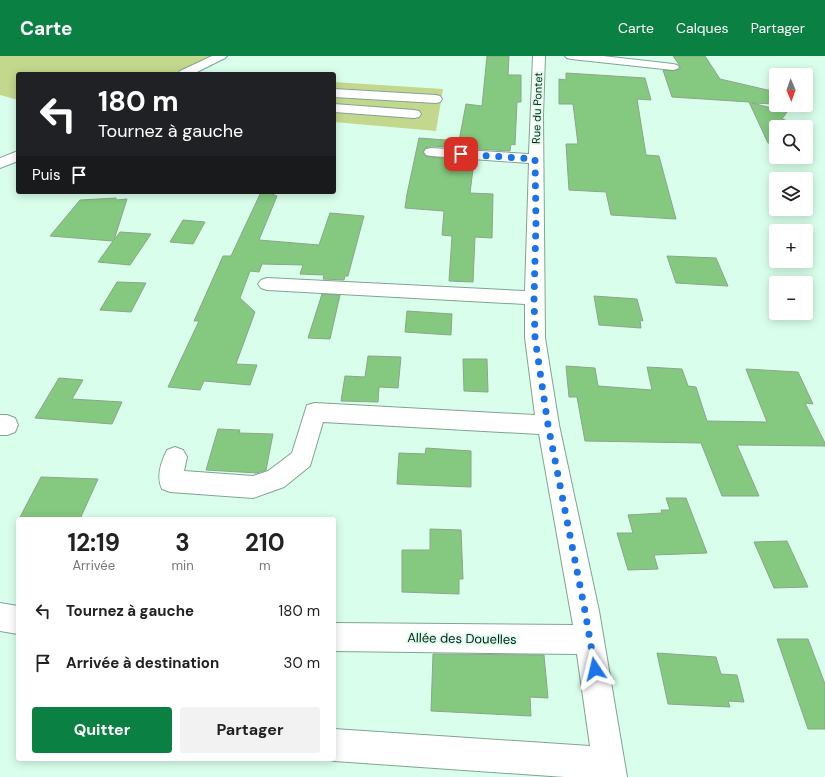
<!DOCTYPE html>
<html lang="fr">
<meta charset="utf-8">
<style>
body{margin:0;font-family:"DM Sans",sans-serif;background:#f2f2f2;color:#222;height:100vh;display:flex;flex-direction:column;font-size:15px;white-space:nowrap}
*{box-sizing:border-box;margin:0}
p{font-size:13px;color:#767676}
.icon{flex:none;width:22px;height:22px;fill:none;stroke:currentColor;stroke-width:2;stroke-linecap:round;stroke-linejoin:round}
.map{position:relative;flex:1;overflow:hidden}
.drawer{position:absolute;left:16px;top:461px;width:320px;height:244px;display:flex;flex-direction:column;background:#fff;border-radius:4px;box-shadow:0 2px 10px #0003}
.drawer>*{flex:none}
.banner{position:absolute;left:16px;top:16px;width:320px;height:122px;border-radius:4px;box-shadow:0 2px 10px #0003;background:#202124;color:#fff;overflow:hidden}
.needle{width:26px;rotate:178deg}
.buttons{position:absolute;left:769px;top:12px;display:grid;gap:8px}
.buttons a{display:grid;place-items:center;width:44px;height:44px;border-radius:4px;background:#fff;box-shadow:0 2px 10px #0003;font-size:20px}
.pin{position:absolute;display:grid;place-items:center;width:34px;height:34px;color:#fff;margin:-17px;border-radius:8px;box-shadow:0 2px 6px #0006}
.me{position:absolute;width:44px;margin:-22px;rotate:350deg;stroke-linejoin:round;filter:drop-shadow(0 0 3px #0008)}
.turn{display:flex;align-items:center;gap:14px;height:84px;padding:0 16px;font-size:18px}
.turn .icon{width:52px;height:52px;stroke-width:2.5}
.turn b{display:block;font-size:28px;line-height:34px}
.then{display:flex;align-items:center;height:38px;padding:0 16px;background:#0003;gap:8px;font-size:15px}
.eta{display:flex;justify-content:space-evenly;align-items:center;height:68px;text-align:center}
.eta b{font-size:24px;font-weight:700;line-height:28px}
.action{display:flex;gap:8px;margin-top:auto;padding:8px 16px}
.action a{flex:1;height:46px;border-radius:4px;background:#0b8043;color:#fff;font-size:16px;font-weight:700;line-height:46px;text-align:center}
.action a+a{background:#f2f2f2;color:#222}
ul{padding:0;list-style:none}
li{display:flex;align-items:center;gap:12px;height:52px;padding:0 16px}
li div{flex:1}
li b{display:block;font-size:15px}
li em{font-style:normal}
header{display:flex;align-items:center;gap:24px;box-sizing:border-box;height:56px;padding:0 20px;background:#0b8043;color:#fff}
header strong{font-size:19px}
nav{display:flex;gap:22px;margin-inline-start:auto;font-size:14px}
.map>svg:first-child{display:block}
.green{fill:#c3d88c}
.building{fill:#84c97f;stroke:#8da58b}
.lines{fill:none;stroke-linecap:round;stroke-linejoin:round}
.minor-casing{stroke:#80a493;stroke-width:2}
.major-casing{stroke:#80a493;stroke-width:2}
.minor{fill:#fff;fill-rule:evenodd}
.major{fill:#fff;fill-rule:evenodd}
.route{stroke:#1a73e8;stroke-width:7;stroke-dasharray:0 12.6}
.labels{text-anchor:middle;stroke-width:3.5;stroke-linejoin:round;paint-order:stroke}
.street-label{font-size:11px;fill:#0a1812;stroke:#d9ffec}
.near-street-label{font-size:13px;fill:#0a1812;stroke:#d9ffec}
</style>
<header>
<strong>Carte</strong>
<nav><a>Carte</a><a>Calques</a><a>Partager</a></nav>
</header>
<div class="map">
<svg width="825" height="721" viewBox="0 0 825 721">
<rect width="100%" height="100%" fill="#d9ffec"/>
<path class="green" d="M0,0h216l-37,18h-161v26l-18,-5z
M334,26l109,7 -7,42 -102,-9z"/>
<path class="building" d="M487,0h22l-1,19h13v27h-4l-2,43 -4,-1 -1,7 -79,-5 -5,2 -3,3 2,5 6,1 43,4 -4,32 23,1 -1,44 -17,-1 -2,45 -24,-1 3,-45 -10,-1 2,-24 -39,-3 2,-14 12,-56 40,3 7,-37 16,2z
M673,0h32l15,23 56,13v12l-24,-1 35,9 -5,7 18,6 1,2h-25v16h-8l-19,-41 -77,-5 -9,-27 10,1 7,-2v-3z
M566,17l79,5 6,22 -14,-1 9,56 13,1 17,63 -65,-4 -5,-23 -37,-2 -3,-46h12l-5,-40h-14v-25l7,1z
M261,136h6l10,4 -18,44 60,5 11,-32 34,3 -16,60h-3l-1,4 -21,-1 1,-4 -24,-1 3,-9 -41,-1 -3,8 -9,-1 -10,27 15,14 -19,52 21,1 -7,20 -46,-4 -4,9 -32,-3 31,-66h-5l29,-65h8z
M116,142v2l11,-1 -13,41 6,-8 31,2 -21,31 -32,-3 15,-21 -63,-5 30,-36z
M183,164l22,2 -12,22 -23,-2z
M667,200l49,2 12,28 -52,-3z
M117,226l29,1 -15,29 -31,-2z
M322,238l18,1 -10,44 -22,-1z
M594,240l43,3 6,22 -3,-1 1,8 -42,-3z
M407,255l45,3 -1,21 -46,-3z
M368,300l33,1 -3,31 -19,-1 -1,15 -37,-1 4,-25 20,1z
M463,303h24l1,33 -24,-1z
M566,310l29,2 3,18 54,4 -5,-23 35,2 6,17 8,1 11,34 60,1 -21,-53 52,3 15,32 -8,-1 20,40v3l-88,-1 22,51h-37l-21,-53 -116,-2 -8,-44h-8z
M59,322l24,2 -11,19 50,3 -10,22 -77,-6z
M218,373l22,1 -1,3 34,1 -7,36 -9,3 -51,-3z
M426,392l45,3v36l-74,-3 2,-31 26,1z
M41,421l57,2 -18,40h-61z
M666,442h20l21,55 -53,2 4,14 -30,1 -11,-37h16l-5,-18 34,-2 -1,-3h9z
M430,473l31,1 2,49h-4v15l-57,-2v-42h28z
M787,485l21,46 -34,1 -20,-46z
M777,583h31l17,45v45h-17z
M657,597l59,4 5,17 16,1 7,27 -16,-1 2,6 -62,-3z
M433,598l111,1 4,43 -18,-1 1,19 -100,-5z"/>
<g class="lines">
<defs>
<path id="minor" d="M533,0h12l-2,60 2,222 14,87 40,186 28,166h-62l-231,-16 -5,-2h5v-30l256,17 -13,-92 -243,-3v-28l239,2 -34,-191 -216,-12 -13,44 -26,21 -31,11 -83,-6 -8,-3c-6,-12 -1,-27 5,-39l8,-3 8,3 4,7 -3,14 69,5 15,-5 24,-18 15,-48 8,-2 220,12 -10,-77v-34l-258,-14 -6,-2 -3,-4 3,-4 6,-2 258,13 4,-128 -98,-7 -5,-1 -2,-3 2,-3 5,-1 98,6z
M565,0h38l70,8 4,1 2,2 -2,2 -4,1 -102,-11 -4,-1z
M334,33l102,6 4,1 2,3 -2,3 -4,1 -102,-6z
M334,48l80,6 5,1 2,3 -2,3 -5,1 -80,-6z
M0,359h7l8,3 3,7 -3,7 -8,3h-7z
M0,547l18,3v28l-18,-3z"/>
<path id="major" d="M212,0h15l-2,2 -32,16h-15l2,-3z
M18,95v10l-18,7v-10z"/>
</defs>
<use href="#minor" class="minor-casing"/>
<use href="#major" class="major-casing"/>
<use href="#minor" class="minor"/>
<use href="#major" class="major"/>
</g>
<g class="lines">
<path class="route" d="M461,98l74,5 1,63 -2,76 1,40 13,87 37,186 10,58"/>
</g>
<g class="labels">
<g class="street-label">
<text transform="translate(537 52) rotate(-88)" y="4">Rue du Pontet</text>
</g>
<g class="near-street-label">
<text transform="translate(462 582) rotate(1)" y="5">Allée des Douelles</text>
</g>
</g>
</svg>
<div class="buttons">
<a><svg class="needle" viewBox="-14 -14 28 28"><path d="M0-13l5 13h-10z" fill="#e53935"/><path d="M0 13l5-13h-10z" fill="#767676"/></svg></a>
<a><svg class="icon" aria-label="search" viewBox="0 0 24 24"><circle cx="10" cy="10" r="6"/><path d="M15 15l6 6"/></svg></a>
<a><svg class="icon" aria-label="layers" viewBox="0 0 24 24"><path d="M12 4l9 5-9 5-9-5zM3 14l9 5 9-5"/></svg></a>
<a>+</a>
<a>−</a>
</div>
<div class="pin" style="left:461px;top:98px;background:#d93025"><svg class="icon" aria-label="arrive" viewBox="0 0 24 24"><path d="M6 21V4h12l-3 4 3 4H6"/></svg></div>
<svg class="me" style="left:595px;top:613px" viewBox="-20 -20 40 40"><path d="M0-17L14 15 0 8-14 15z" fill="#1a73e8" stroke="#fff" stroke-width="4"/></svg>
<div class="banner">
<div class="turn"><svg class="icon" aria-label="left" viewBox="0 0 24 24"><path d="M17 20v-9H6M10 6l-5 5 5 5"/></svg><div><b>180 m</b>Tournez à gauche</div></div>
<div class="then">Puis<svg class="icon" aria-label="arrive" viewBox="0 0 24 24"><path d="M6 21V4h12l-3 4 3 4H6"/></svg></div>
</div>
<section class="drawer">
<div class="eta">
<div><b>12:19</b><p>Arrivée</p></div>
<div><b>3</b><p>min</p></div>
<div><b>210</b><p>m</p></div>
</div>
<ul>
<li><svg class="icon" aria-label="left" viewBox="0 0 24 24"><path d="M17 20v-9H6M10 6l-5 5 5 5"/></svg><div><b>Tournez à gauche</b></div><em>180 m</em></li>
<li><svg class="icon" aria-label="arrive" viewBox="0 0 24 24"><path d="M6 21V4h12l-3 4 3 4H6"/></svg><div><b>Arrivée à destination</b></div><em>30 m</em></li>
</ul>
<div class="action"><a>Quitter</a><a>Partager</a></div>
</section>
</div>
